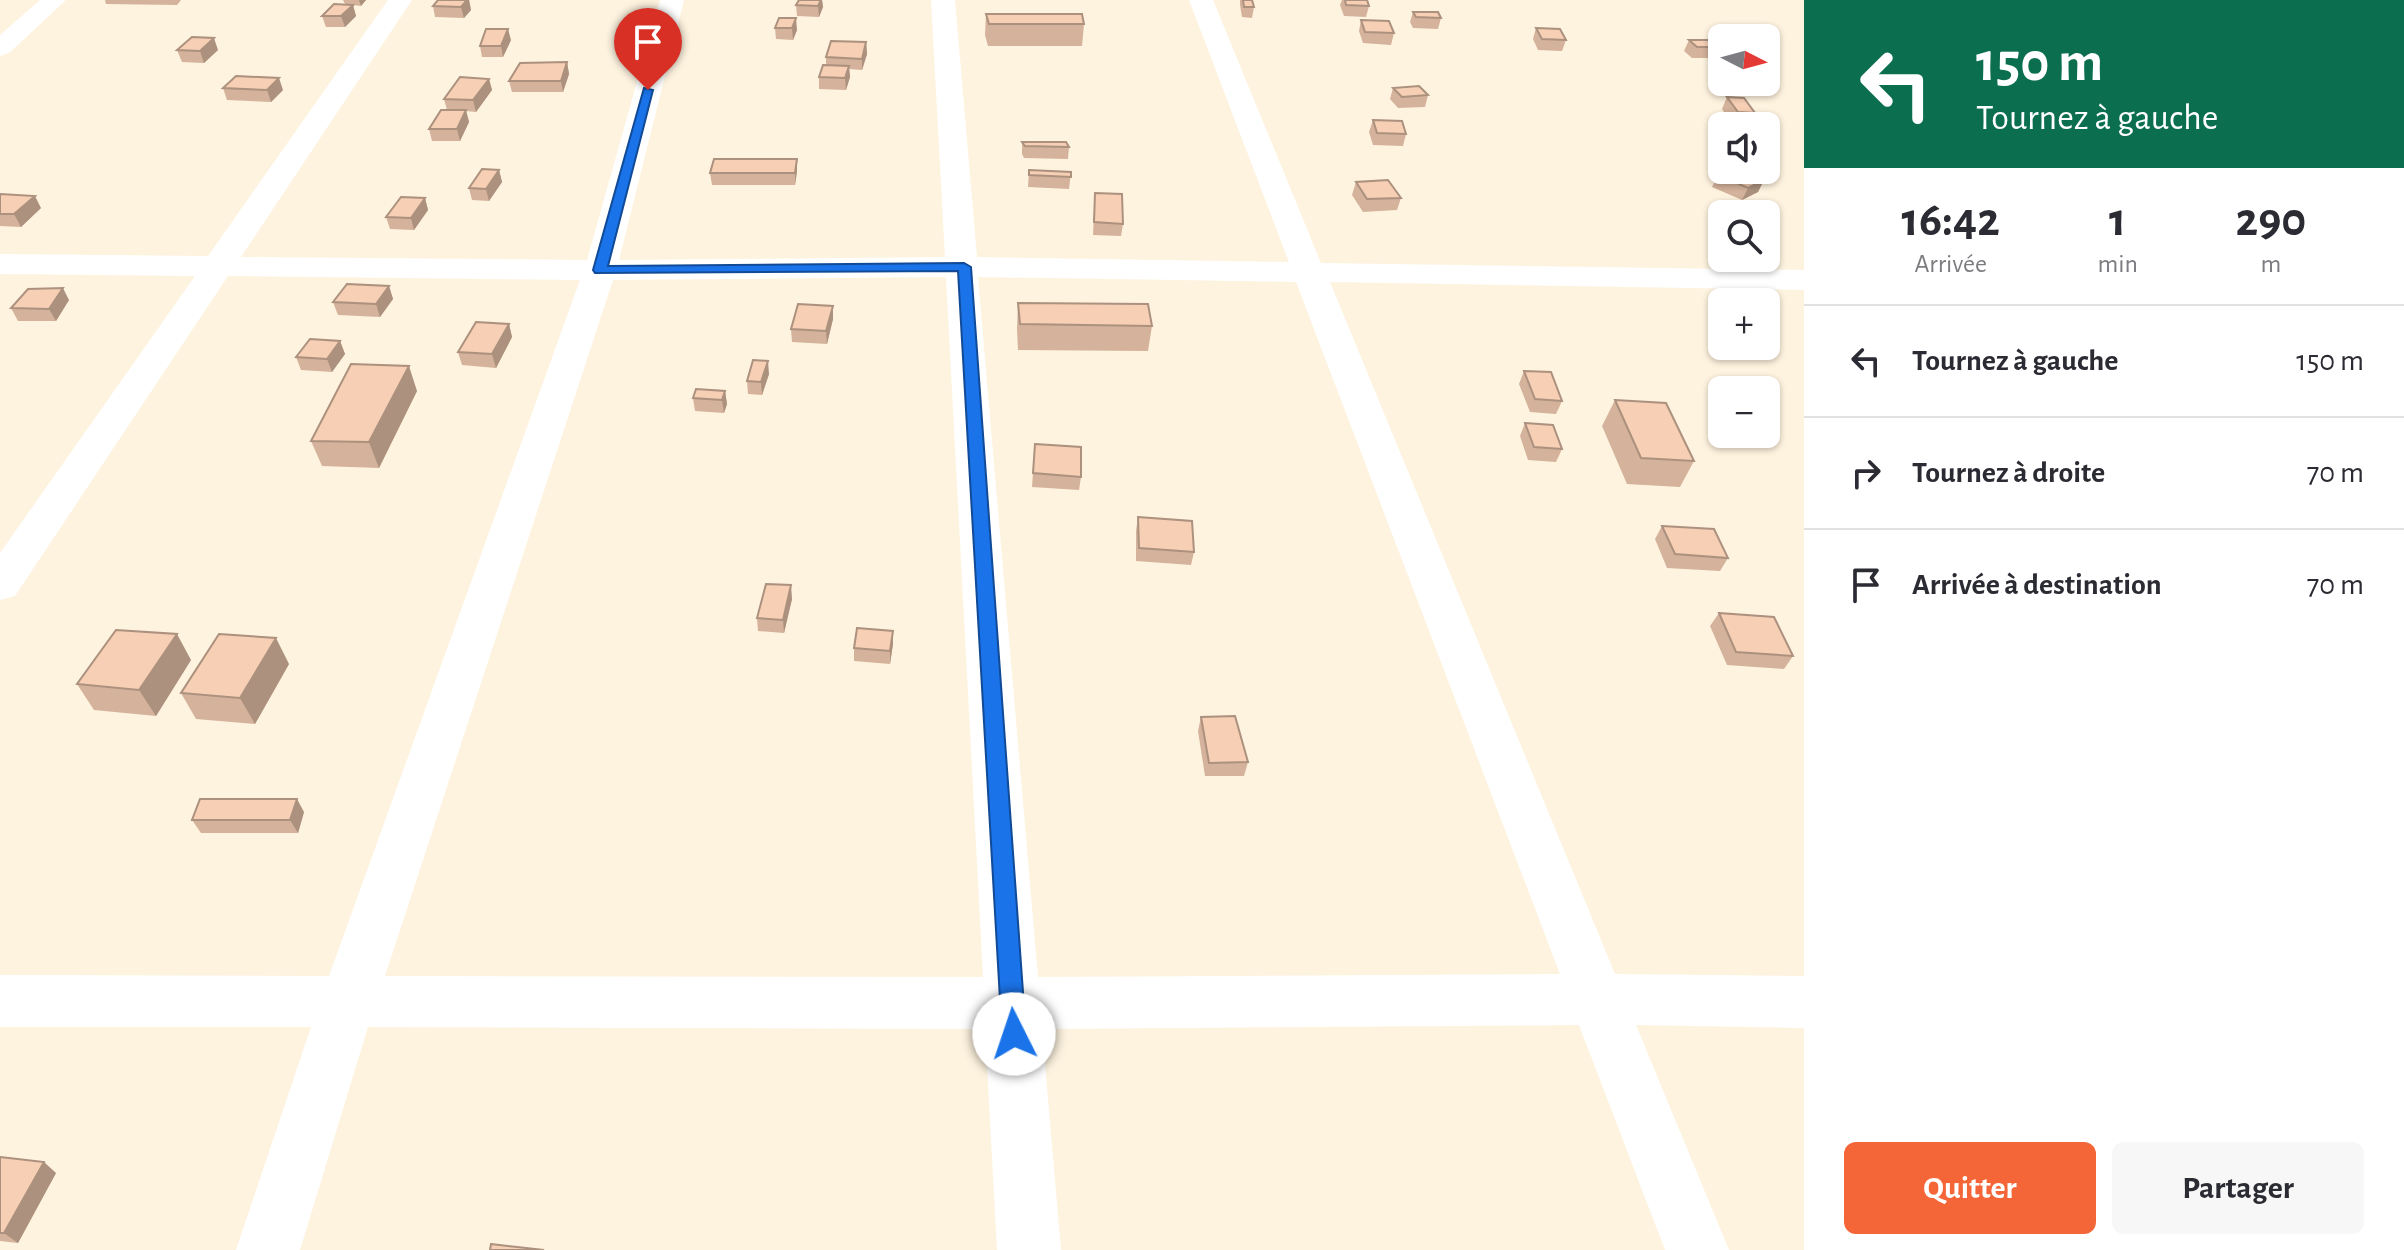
<!DOCTYPE html>
<html lang="fr">
<meta charset="utf-8">
<style>
body{margin:0;font-family:"Alegreya Sans",sans-serif;background:#f7f7f7;color:#2b2b33;height:100vh;display:flex;flex-direction:column;font-size:30px;white-space:nowrap}
*{box-sizing:border-box;margin:0}
p{font-size:26px;color:#7c7c81}
.icon{flex:none;width:44px;height:44px;fill:none;stroke:currentColor;stroke-width:2;stroke-linecap:round;stroke-linejoin:round}
.map{position:relative;flex:1;overflow:hidden}
.side{display:flex;flex-direction:column;background:#fff;width:600px}
.side>*{flex:none}
.banner{background:#0b6e4f;color:#fff;overflow:hidden}
.needle{width:52px;rotate:96deg}
.fabs{position:absolute;left:1708px;top:24px;display:grid;gap:16px}
.fabs a{display:grid;place-items:center;width:72px;height:72px;border-radius:12px;background:#fff;box-shadow:0 2px 6px #0004;font-size:40px}
.pin{position:absolute;display:grid;place-items:center;width:68px;height:68px;color:#fff;margin:-82px -34px;border-radius:50% 50% 50% 0;rotate:-45deg;box-shadow:0 0 8px #0007}
.pin .icon{rotate:45deg}
.me{position:absolute;width:88px;margin:-44px;rotate:356deg;stroke-linejoin:round;filter:drop-shadow(0 0 6px #0008)}
.turn{display:flex;align-items:center;gap:28px;height:168px;padding:0 40px;font-size:36px}
.turn .icon{width:104px;height:104px;stroke-width:2.5}
.turn b{display:block;font-size:56px;line-height:68px}
.eta{display:flex;justify-content:space-evenly;align-items:center;height:136px;text-align:center}
.eta b{font-size:48px;font-weight:600;line-height:56px}
.cta{display:flex;gap:16px;margin-top:auto;padding:16px 40px}
.cta a{flex:1;height:92px;border-radius:12px;background:#f46538;color:#fff;font-size:32px;font-weight:600;line-height:92px;text-align:center}
.cta a+a{background:#f7f7f7;color:#2b2b33}
ul{padding:0;list-style:none}
li{display:flex;align-items:center;gap:24px;height:112px;padding:0 40px;border-top:2px solid #e1e1e2}
li div{flex:1}
li b{display:block;font-size:30px}
li em{font-style:normal}
main{display:flex;flex:1;min-height:0}
.map>svg:first-child{display:block}
.lines{fill:none;stroke-linecap:round;stroke-linejoin:round}
.street{fill:#fff;fill-rule:evenodd}
.wall{fill:#d4b29b}
.shaded-wall{fill:#ac917e}
.building{fill:#f6cfb4;stroke:#ac917e;stroke-width:2}
.route{fill:#1a73e8;stroke:#114b97;stroke-width:2}
</style>
<main>
<div class="map">
<svg width="1804" height="1250" viewBox="0 0 1804 1250">
<rect width="100%" height="100%" fill="#fef3df"/>
<g class="lines">
<path class="street" d="M40,0h26l-57,53 -9,3v-21z
M388,0h24l-171,257 346,3 73,-260h24l-65,260 326,-3 -14,-257h24l22,257 312,5 -100,-262h24l108,263 483,7v20l-474,-8 285,692 189,2v52l-168,-3 93,225h-64l-86,-225 -537,4 19,221h-64l-12,-221 -617,-2 -68,223h-64l75,-223h-311v-52l329,1 251,-696 -352,-4 -213,320 -15,4v-47l195,-277 -195,-2v-20l208,2zM946,277l37,700 -598,-1 228,-696zM978,277l318,5 264,692 -522,3z"/>
</g>
<path class="wall" d="M105,0h76l-4,5 -71,-1z
M343,0h23l-5,6 -8,-1 3,11 -11,11h-19l-4,-11 23,-12z
M438,0h31l2,10 -7,8 -29,-1 -2,-11z
M799,0h23l1,7 -4,10 -22,-1 -1,-11z
M1240,0h12l2,7 -2,11 -10,-1 -2,-12z
M1342,0h25l2,6 -3,11 -22,-1 -4,-11z
M1413,12l28,6 -3,11 -25,-1 -3,-6z
M986,14l98,10 -2,22h-94l-3,-11z
M779,18l18,12 -4,10 -17,-1 -1,-11z
M1361,20l33,13 -3,12 -28,-2 -4,-12z
M1536,28l30,12 -4,11 -24,-1 -5,-11z
M511,40l-8,17h-21l-2,-11z
M1689,40h33v18h-30l-8,-7z
M866,42l1,12 -5,16 -13,-1 1,8 -4,13 -27,-1v-12l7,-12v-8z
M177,50h41l-14,13 -22,-1z
M567,62l2,12 -6,18h-51l-3,-11z
M489,79l3,11 -16,22 -10,-1 3,11 -9,19h-28l-3,-12 18,-19 -3,-11z
M223,88l60,2 -12,12 -44,-2z
M1393,88l35,7 -3,12 -27,1 -8,-9z
M1727,97l28,16 -6,11h-17l-10,-15z
M1373,120l33,14 -3,12 -30,-1 -4,-13z
M1022,142l47,5 -1,12 -44,-1 -2,-4z
M797,159v12l-2,14h-83l-2,-12z
M499,170l3,12 -13,19 -17,-1 -3,-12z
M1029,170l42,2 -2,17 -41,-2z
M1718,175l46,5 -6,12 -16,8 -30,-13z
M1356,182l45,16 -4,12 -34,2 -11,-17z
M1095,193l28,31 -2,12 -28,-1z
M0,194l41,14 -20,19 -21,-1z
M425,198l3,12 -14,20 -24,-1 -4,-12z
M389,286l4,13 -13,18 -42,-2 -5,-13z
M69,300l-13,21h-38l-7,-13z
M1018,303l134,23 -4,25 -130,-1 -1,-22z
M833,306v13l-6,25 -35,-2 -1,-13z
M509,324l3,13 -16,31 -34,-3 -4,-13z
M340,341l5,13 -13,18 -31,-2 -5,-13z
M1524,371l38,30 -6,13 -26,-2 -11,-28z
M769,374l-7,21 -14,-1 -1,-13z
M417,391l-38,77 -57,-2 -11,-25z
M725,391l2,13 -3,9 -29,-2 -2,-13z
M1615,400l79,61 -14,26 -53,-3 -25,-58z
M1525,423l37,26 -6,13 -28,-2 -8,-24z
M1035,444l46,33 -2,13 -47,-3z
M1138,517l56,35 -3,13 -55,-4v-30z
M1662,526l66,32 -8,13 -53,-3 -12,-29z
M792,599l-8,34 -26,-2 -1,-13z
M1719,613l74,43 -9,13 -57,-4 -17,-39z
M893,631v13l-3,20 -36,-3v-13z
M191,660l-35,56 -62,-6 -17,-26z
M289,664l-34,60 -59,-5 -15,-26z
M1201,717l47,45 -4,14h-39l-7,-45z
M304,812l-6,21h-97l-9,-13z
M0,1157l56,16 -38,70 -18,-2z"/>
<path class="shaded-wall" d="M359,0h7l-5,6z
M467,0h2l2,10 -7,8 -3,-11z
M821,0h1l1,7 -4,10 -1,-11z
M353,5l3,11 -11,11 -4,-11z
M796,18l1,12 -4,10 -1,-12z
M508,29l3,11 -8,17 -2,-11z
M214,38l4,12 -14,13 -4,-12z
M866,42l1,12 -5,16v-11z
M567,62l2,12 -6,18 -2,-11z
M849,66l1,11 -4,13 -1,-12z
M279,78l4,12 -12,12 -4,-12z
M489,79l3,11 -16,22 -3,-12z
M466,110l3,12 -9,19 -3,-12z
M797,159v12l-2,14v-12z
M499,170l3,12 -13,19 -3,-12z
M1764,180l-6,12 -16,8 6,-12z
M35,196l6,12 -20,19 -7,-13z
M425,198l3,12 -14,20 -3,-12z
M389,286l4,13 -13,18 -4,-13z
M63,288l6,12 -13,21 -7,-12z
M833,306v13l-6,25 -1,-13z
M509,324l3,13 -16,31 -4,-14z
M340,341l5,13 -13,18 -5,-13z
M768,361l1,13 -7,21 -1,-13z
M409,366l8,25 -38,77 -10,-26z
M725,391l2,13 -3,9 -2,-13z
M791,585l1,14 -8,34 -1,-13z
M893,631v13l-3,20v-13z
M177,634l14,26 -35,56 -17,-26z
M276,638l13,26 -34,60 -15,-26z
M297,799l7,13 -6,21 -8,-13z
M44,1162l12,11 -38,70 -14,-10z"/>
<path class="building" d="M438,0h29l-6,7 -28,-1z
M799,0h22l-3,6 -22,-1z
M1243,0h9l2,7h-10z
M1345,0h22l2,6 -23,-1z
M334,4l19,1 -12,11h-19z
M1413,12h25l3,6 -25,-1z
M986,14h96l2,10h-95z
M779,18h17l-4,10h-17z
M1361,20l28,1 5,12 -29,-1z
M1536,28l24,1 6,11 -24,-1z
M486,29h22l-7,17h-21z
M192,37l22,1 -14,13 -23,-1z
M1689,40h33v7h-25z
M831,41l35,1 -4,17 -36,-2z
M567,62l-6,19h-52l11,-18z
M823,65l26,1 -4,12 -26,-1z
M236,76l43,2 -12,12 -44,-2z
M460,77l29,2 -16,21 -29,-1z
M1419,86l9,9 -26,2 -9,-9z
M1727,97l17,1 11,15 -17,-1z
M441,110h25l-9,19h-28z
M1373,120l29,1 4,13 -29,-1z
M1022,142h44l3,5 -44,-1z
M714,159h83l-2,14h-85z
M482,169l17,1 -13,19 -17,-1z
M1029,170l42,2v5l-42,-2z
M1728,170h13l23,10 -16,8 -30,-13z
M1388,180l13,18 -34,1 -11,-17z
M1095,193l27,1 1,30 -29,-2z
M0,194l35,2 -21,18h-14z
M401,197l24,1 -14,20 -25,-1z
M347,284l42,2 -13,18 -43,-2z
M63,288l-14,21 -38,-1 17,-19z
M1018,303l130,1 4,22 -132,-2z
M798,304l35,2 -7,25 -35,-2z
M476,322l33,2 -17,30 -34,-2z
M310,339l30,2 -13,18 -31,-2z
M753,360l15,1 -7,21 -14,-1z
M351,364l58,2 -40,76 -58,-1z
M1524,371l27,1 11,29 -27,-2z
M696,389l29,2 -3,9 -29,-2z
M1615,400l51,3 28,58 -53,-3z
M1525,423l28,2 9,24 -28,-2z
M1035,444l46,3v30l-48,-4z
M1138,517l54,4 2,31 -55,-4z
M1662,526l52,3 14,29 -53,-4z
M766,584l25,1 -8,35 -26,-2z
M1719,613l55,4 19,39 -57,-4z
M857,628l36,3 -3,20 -36,-3z
M116,630l61,4 -38,56 -62,-6z
M219,634l57,4 -36,60 -59,-5z
M1235,716l13,46 -39,1 -8,-46z
M200,799h97l-7,21h-98z
M0,1157l44,5 -40,71h-4z
M491,1244l53,6h-54z"/>
<path class="route" d="M644,88l9,2 -45,176 356,-3 7,4 55,767 -3,8 -9,3 -8,-3 -4,-8 -44,-763 -363,2 -2,-3z"/>
</svg>
<div class="fabs">
<a><svg class="needle" viewBox="-14 -14 28 28"><path d="M0-13l5 13h-10z" fill="#e53935"/><path d="M0 13l5-13h-10z" fill="#7c7c81"/></svg></a>
<a><svg class="icon" aria-label="sound" viewBox="0 0 24 24"><path d="M4 9h4l5-4v14l-5-4H4zM17 9q2 3 0 6"/></svg></a>
<a><svg class="icon" aria-label="search" viewBox="0 0 24 24"><circle cx="10" cy="10" r="6"/><path d="M15 15l6 6"/></svg></a>
<a>+</a>
<a>−</a>
</div>
<div class="pin" style="left:648px;top:90px;background:#d93025"><svg class="icon" aria-label="arrive" viewBox="0 0 24 24"><path d="M6 21V4h12l-3 4 3 4H6"/></svg></div>
<svg class="me" style="left:1014px;top:1034px" viewBox="-20 -20 40 40"><circle r="19" fill="#fff"/><path d="M0-13L10 11 0 6-10 11z" fill="#1a73e8"/></svg>
</div>
<section class="side">
<div class="banner">
<div class="turn"><svg class="icon" aria-label="left" viewBox="0 0 24 24"><path d="M17 20v-9H6M10 6l-5 5 5 5"/></svg><div><b>150 m</b>Tournez à gauche</div></div>
</div>
<div class="eta">
<div><b>16:42</b><p>Arrivée</p></div>
<div><b>1</b><p>min</p></div>
<div><b>290</b><p>m</p></div>
</div>
<ul>
<li><svg class="icon" aria-label="left" viewBox="0 0 24 24"><path d="M17 20v-9H6M10 6l-5 5 5 5"/></svg><div><b>Tournez à gauche</b></div><em>150 m</em></li>
<li><svg class="icon" aria-label="right" viewBox="0 0 24 24"><path d="M7 20v-9h11M14 6l5 5-5 5"/></svg><div><b>Tournez à droite</b></div><em>70 m</em></li>
<li><svg class="icon" aria-label="arrive" viewBox="0 0 24 24"><path d="M6 21V4h12l-3 4 3 4H6"/></svg><div><b>Arrivée à destination</b></div><em>70 m</em></li>
</ul>
<div class="cta"><a>Quitter</a><a>Partager</a></div>
</section>
</main>
